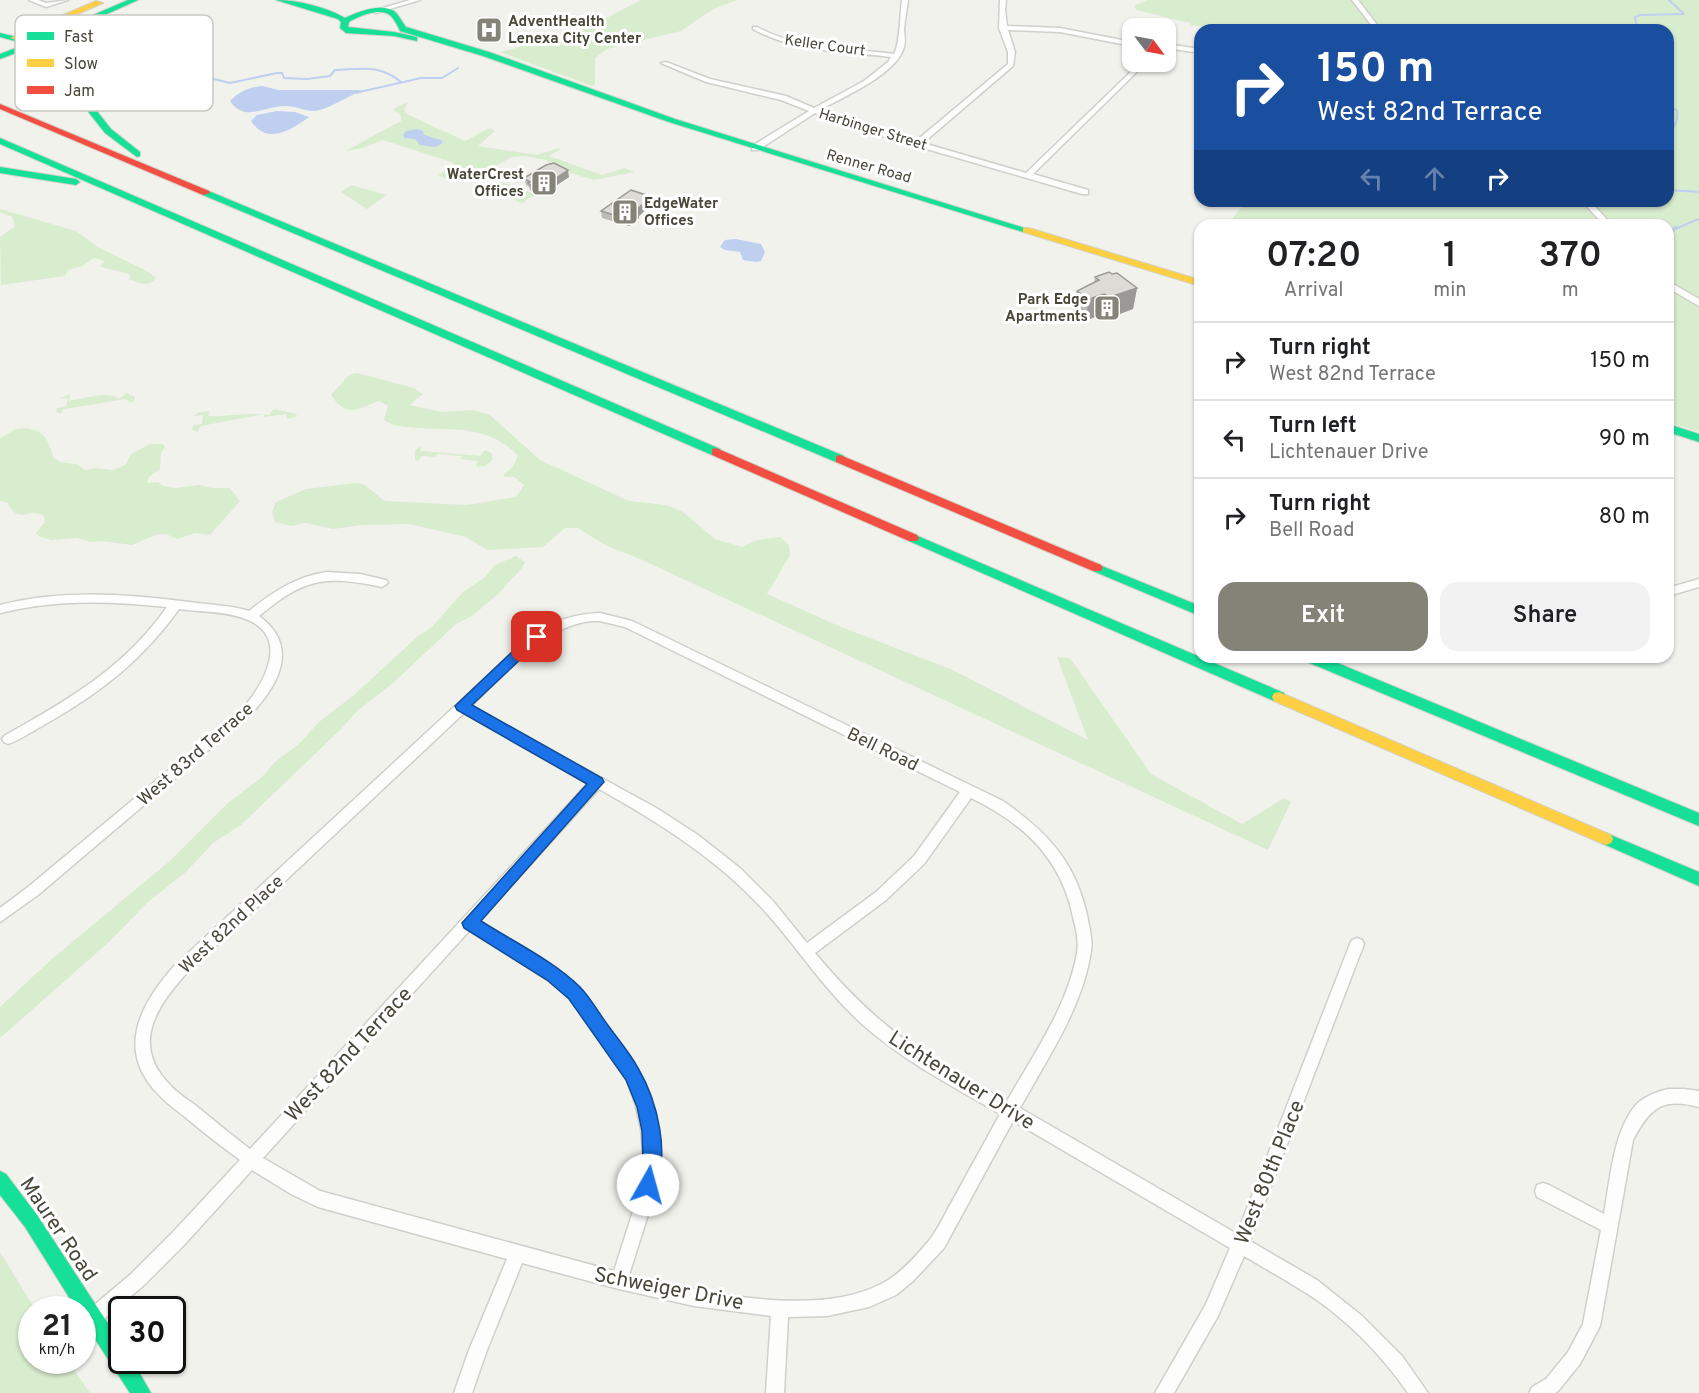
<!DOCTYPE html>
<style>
body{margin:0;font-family:Overpass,sans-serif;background:#f2f2f2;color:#202124;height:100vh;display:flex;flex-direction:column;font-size:22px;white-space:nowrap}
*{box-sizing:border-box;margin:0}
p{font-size:20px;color:#757577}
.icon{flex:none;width:33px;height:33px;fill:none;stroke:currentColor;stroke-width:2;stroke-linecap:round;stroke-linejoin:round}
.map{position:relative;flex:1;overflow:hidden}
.details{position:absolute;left:1194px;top:219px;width:480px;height:444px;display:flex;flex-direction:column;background:#fff;border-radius:18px;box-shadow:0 2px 4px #0004}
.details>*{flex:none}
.hud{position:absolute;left:1194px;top:24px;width:480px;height:183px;border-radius:18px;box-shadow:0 2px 4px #0004;background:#1a4fa0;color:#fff;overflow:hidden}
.needle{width:39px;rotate:122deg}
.controls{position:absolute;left:1122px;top:18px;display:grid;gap:12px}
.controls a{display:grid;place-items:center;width:54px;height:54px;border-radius:12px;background:#fff;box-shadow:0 2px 4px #0004;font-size:30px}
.speed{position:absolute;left:18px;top:1296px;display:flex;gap:12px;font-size:30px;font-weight:700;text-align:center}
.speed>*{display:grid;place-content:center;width:78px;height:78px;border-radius:50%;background:#fff;box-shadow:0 2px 4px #0004;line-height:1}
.speed small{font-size:15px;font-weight:400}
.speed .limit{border:3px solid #111;border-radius:9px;background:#fff;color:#111}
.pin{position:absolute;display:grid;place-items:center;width:51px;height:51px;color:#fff;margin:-26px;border-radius:12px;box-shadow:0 3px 9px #0006}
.me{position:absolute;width:66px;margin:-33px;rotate:7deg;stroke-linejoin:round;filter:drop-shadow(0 0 4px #0008)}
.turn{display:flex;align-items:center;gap:21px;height:126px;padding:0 24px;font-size:27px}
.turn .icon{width:78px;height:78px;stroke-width:2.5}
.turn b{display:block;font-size:42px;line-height:51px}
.lanes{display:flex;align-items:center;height:57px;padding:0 24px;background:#0003;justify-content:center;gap:30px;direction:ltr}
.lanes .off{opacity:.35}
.eta{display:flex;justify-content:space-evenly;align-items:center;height:102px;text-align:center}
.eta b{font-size:36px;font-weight:600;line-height:42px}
.action{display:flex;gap:12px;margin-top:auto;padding:12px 24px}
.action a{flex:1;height:69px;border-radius:18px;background:#848377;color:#fff;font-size:24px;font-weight:600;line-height:69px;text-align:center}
.action a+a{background:#f2f2f2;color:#202124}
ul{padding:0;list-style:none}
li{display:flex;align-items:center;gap:18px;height:78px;padding:0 24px;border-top:2px solid #e0e0e0}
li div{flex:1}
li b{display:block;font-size:22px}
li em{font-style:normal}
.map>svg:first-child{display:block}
.green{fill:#d8ecce}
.water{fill:#becfef}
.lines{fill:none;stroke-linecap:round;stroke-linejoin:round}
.stream-far1{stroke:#becfef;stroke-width:2}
.stream{stroke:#becfef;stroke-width:3}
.street-casing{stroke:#d0d0ca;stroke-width:3}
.fast-casing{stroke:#d2d2c6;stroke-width:2}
.slow-casing{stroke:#d2d2c6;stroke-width:2}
.jam-casing{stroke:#d2d2c6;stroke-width:2}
.street{fill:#fdfdfc;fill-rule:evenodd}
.fast{fill:#16e098;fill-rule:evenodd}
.slow{fill:#ffcf43;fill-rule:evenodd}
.jam{fill:#f24e42;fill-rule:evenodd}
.wall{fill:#bdbcb7}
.shaded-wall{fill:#9a9995}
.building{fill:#dcdbd5;stroke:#9a9995;stroke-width:1.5}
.route{fill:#1a73e8;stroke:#114b97;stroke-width:1.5}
.labels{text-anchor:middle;stroke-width:6;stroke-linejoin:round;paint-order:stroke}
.far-poi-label{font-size:15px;font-weight:bold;fill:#494738;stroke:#fff;text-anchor:start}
.far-street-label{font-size:15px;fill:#494738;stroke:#fff}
.street-label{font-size:18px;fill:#494738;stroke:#fff}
.near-street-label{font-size:21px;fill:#494738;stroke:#fff}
.key{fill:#fff;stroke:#c8c8c3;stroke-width:1.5}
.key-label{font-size:16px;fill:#494738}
</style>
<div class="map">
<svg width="1699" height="1393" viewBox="0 0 1699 1393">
<rect width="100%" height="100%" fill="#f2f2ed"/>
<path class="green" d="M641,0h96l-24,9 -32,22 -74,18 -12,9v26l-3,2 -92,-34 66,-17 31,-12z
M1148,0h551v432l-31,-10v-197h-441l20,-24h421v-171h-447l-30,-5 -1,-2 -53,-13 -3,-4z
M408,102l-4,8 3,4 58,27 25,-13 5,3 -17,15 59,9 21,-7 3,1 -12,7 53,19 22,-7 11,4 -41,8 -40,-12 -8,-8 -22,-4 -12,1 -17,9 -1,8 5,7 38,14 -10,4 -3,4 -6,-1 -45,-33 -28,9 -7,-2 16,-13 -71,-23 -20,8 -18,3 56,-30v-5l-8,-7z
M351,185l36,10 -20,14 -26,-17z
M0,209l76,22 22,16 51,25 7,6c-8,10 -17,5 -27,1l1,-4c-10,-5 -20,-4 -30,-9l5,-5 -11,-3 -12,8 -14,4 -3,6 -64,9 -1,-48 15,-11 -3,-9 -12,-5z
M357,373l57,15 9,6 -13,11 32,7 31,-2 17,5 50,45 89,41 37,4 17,7 32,27 27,8 15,-7 23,-3 9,8 1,10 -23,39 74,33 112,43 135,70 -31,-83 13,1 81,116 91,50 42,-26 7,4 -23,48 -628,-291 -35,-14 -27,-17h-13l-22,19 -56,3 -21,-13 -57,-13 -47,1 -29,4 -28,-6 -14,3 -16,-4 -3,-10 4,-10 30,-13 50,-6 7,1 22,17 82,4 49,-8 8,-12 -10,-8h-9l-2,-2 9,-7 6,-12c-31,-34 -71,-24 -112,-29 -8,-1 -15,-2 -22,-7l4,-14 -9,-5c-21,8 -33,17 -48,-6l18,-20z
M127,393l8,4v3l-5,3 -4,-4 -62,10 -3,5 -5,-2 1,-4 9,-2 2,-8 -9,1 11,-5 -1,7c14,-2 40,-11 49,-2z
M274,409l22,5 1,2 -10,3 -1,-5 -22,3v-3l-63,12 -4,6 -5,-2 1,-5 9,-1 1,-9 -9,1 5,-4 11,-1 -2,5c20,1 41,-4 61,-1z
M27,428c21,5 20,12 27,30l6,4 16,2 10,6 10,-2 17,2 12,-5 6,-11 19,-10h13l2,3 -4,6 -1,16 -11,8 -2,6 11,-1 5,4 12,2 24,-3 13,3h18l10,13 -30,34 -15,-2 -18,6 -11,-5 -11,1 -23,10 -31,-4 -11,1 -13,-4 -26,2 -12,-4 -3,-3 9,-11 -1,-6c-16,-10 -25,10 -36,-13l-8,-2v-63l16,-9z
M421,446v5l59,5 5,-6 6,3 2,5c-3,6 -10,10 -17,8l2,-5 -17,-2 1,-3 -25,-2 -1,3 -14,-1 -4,5 -3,-1v-10z
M516,556l9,6 -3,6 -25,27 -25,21 -16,8 -64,60 -35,27 -15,17 -101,97 -28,18 -27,29 -38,30 -39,40 -109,96v-31l52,-48 119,-99 57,-57 33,-25 14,-16 25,-19 19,-21 35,-27 63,-58 15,-10 30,-34 23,-16 10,-12z
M0,1252l35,57 -3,1v50l36,1 22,32h-90z"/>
<path class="water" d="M262,86l17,4h83c-10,5 -38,21 -48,21 -9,0 -19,-5 -28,-5 -23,0 -41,17 -56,-5 9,-9 19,-14 32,-15z
M277,111l18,1 14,5c-19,14 -42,28 -58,4l6,-6z
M417,129l6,2 1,4 17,5 2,3 -8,4 -15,-2 -5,-6 -11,-1 -1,-3 3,-4z
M736,239l25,5 4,8 -4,9 -4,1 -14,-2 -3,-8 -15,-2 -5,-3 5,-7z"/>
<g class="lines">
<path class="stream-far1" d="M1637,30l-2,-13 5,-2 44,-1 -15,-14
M73,42l29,13 12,9 16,5 27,-4 73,18 47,-10h5l2,5 23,1 23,-3 5,-6c27,-1 44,-6 66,12
M58,51l2,2 23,-6
M355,93l66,-15h21l16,-10
M1668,104l9,7c1,9 -1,15 -9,21
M1668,190l31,2
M1675,229l24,-10"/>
<path class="stream" d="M1668,237l8,-10
M1668,247v4"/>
<defs>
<path id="street" d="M29,0h9l8,3 22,-3 -22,7z
M410,0h10l-44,13 -3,-2z
M902,0h6c-1,9 -3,19 -4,28 0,6 2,13 0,19 -7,27 -59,49 -84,63l33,12 63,19 92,-77v-12l-9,-24 1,-28h6l-1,10 2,16 53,2 72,14v4l-72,-14 -52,-2 7,22 -2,14 -90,77 103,30 115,-111h6l-114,112 55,16v4h-6l-235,-68 -32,-13 -57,37h-6v-4l57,-35 -28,-11 -75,-18 -45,-19 5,-1 44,17 76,17 28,12 50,-27 24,-19 3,-5c-47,-6 -95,-4 -138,-28v-2h4c42,23 90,21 137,27 6,-10 6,-40 8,-54z
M1352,0h6l23,30h-6z
M1166,44l34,5v4l-34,-5z
M1582,201h8l22,24h-8z
M1668,281l31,18v7l-31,-18z
M326,572l34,2 26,6 2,3 -6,4c-58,-12 -77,-9 -123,29 41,30 20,69 -9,99l-212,180 -38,27v-14l28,-21 214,-178c23,-26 50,-74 1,-91 -19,-7 -44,-6 -64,-9 -36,50 -76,82 -130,113 -13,7 -27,17 -41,22l-4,-2 -2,-3 2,-3c64,-36 120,-68 163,-129 -57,-6 -111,-8 -167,6v-8c63,-16 125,-11 189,-3 20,3 41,3 60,9 24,-19 46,-34 77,-39z
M1699,579v8l-31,9v-8z
M600,613l32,8 371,180c44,31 72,60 84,114 2,12 6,24 4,36 -8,56 -44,108 -71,157l217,126 113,-290 2,-4 5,-2 5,2 2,4 -114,297 67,39 45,36 40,40 26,37h-20c-27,-39 -64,-77 -105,-102 -19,-12 -39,-23 -59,-35l-26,60 -44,77h-19l51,-89 24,-56 -217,-127 -69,127 -31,33 -17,14 -27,12 -42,9 -39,1 -4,76h-18l5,-77 -77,-10 -75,-17 -97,-26 -35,87 -15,43h-18l15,-43 38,-91 -189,-52 -27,-13 -39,-24 -67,74 -42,42 -45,38 -6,3 -6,-3 -3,-6 3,-6 45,-38 42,-42 67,-72c-19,-14 -37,-28 -55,-43 -8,-7 -18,-13 -25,-21 -45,-44 -21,-90 14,-130l359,-332c21,-14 42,-20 67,-21zM591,621h9l25,6 335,165 -46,64 -38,36 -69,51 -35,-43 -31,-31 -43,-34 -40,-26 -187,-103c35,-33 70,-79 120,-85zM464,713l124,70 -338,366c-19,-14 -36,-29 -55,-44 -8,-6 -18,-12 -25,-20 -38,-39 -16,-75 14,-109zM599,789c59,33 115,68 162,118 35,38 62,82 101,117 41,37 91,62 138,90 -15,28 -31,56 -46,84 -8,13 -14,28 -23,40 -13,16 -31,37 -50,46 -67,35 -181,7 -252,-9l23,-73 7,-48 -2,-25 -6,-26 -14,-34 -57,-81 -22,-18 -79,-49zM971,798c52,25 90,60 102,119 3,12 6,23 4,36 -9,53 -44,102 -70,148 -30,-17 -63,-33 -91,-53 -39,-27 -71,-59 -101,-95l71,-53 38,-36zM470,930l78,50 22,18 56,80 9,25 6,26 2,25 -7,48 -22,69 -294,-80 -57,-33z
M1668,1089h16l15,2v16c-37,-10 -49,1 -66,33l-33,186 -20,38 -22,27 -3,2h-26l3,-6 14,-8 22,-27 15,-28 18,-94 -64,-33 -2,-6 2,-6 6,-2 6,2 55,29c6,-33 9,-81 31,-108 8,-9 21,-14 33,-17z"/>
<path id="fast" d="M128,0h10l-98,44h4l67,85 29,23v4l-3,1 -32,-24 -67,-85 -4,-2 -34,13v-5l26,-10 -26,-7v-4l33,8z
M276,0c22,0 50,7 69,18 13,-6 35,-15 49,-7 5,4 8,11 12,16l83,25 186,67 356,111 -8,2 -354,-110 -186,-66 -83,-25c-2,-5 -5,-10 -8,-14 -10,-11 -33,-1 -43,5l-1,5 46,5 23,5v4l-23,-5 -48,-3 -6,-5 1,-6 -3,-3z
M0,138l720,311 2,3 -2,3h-8l-712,-311z
M0,167l76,12 4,3 -4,3 -76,-12z
M206,190l638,266 2,3 -2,3h-8l-633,-267 -1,-2z
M1668,424l31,10v8l-31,-10z
M913,534l371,159 2,4 -2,4h-10l-365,-160 -2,-3z
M1097,564l103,42v10l-107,-45 -2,-3z
M1303,657h20l376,156v13l-394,-165z
M1606,833l93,39v14l-98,-43 -2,-4 2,-4z
M0,1171l6,3 31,41 85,130v15h10l19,33h-21l-48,-74v-9h-5l-52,-83 -25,-32z"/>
<path id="slow" d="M96,1l7,2 -86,37 -7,-2z
M1023,228h6l171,52v6l-177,-54z
M1279,692l332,143 2,4 -2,4 -5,2 -5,-2 -327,-142 -2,-4 2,-4z"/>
<path id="jam" d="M0,104l209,87 1,2 -7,2 -203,-86z
M716,448l201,87 2,3 -2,3h-8l-197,-86v-6z
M840,455l261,110 2,3 -2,3h-8l-257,-109v-6z"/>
</defs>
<use href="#street" class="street-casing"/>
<use href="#fast" class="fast-casing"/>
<use href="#slow" class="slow-casing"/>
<use href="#jam" class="jam-casing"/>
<use href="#street" class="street"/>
<use href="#fast" class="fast"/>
<use href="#slow" class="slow"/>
<use href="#jam" class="jam"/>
</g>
<path class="wall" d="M569,177l-27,18 -7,-1 -5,-4 -1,-3 -3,-2 -2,-7z
M649,196v2h1l1,7 -12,11v2l-10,8 -27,-8 -1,-7z
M1095,277l42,11 -4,21 -27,10 -6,-4 -15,6 -12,-8 4,-22 17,-8z"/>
<path class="shaded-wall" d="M568,170l1,7 -27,18 -1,-7z
M649,196v3l1,-1 1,7 -12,11v2l-10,8 -2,-7z
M1137,288l-4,21 -27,10 4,-22z
M1104,294l-4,21 -15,6 4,-22z"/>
<path class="building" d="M554,163l14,7 -27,18 -8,-1 -5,-4 2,-1 -6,-4 22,-13z
M631,190l18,6 -2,1 3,1 -14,12 2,1 -11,8 -26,-8z
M1109,272l3,2 5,-1 20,15 -27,9 -6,-3 -15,5 -12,-8 22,-11 -4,-3z"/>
<path class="route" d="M537,632l6,5 -2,3 -69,65 130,73 2,4 -123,139c33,21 71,39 99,66 10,10 18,25 27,37 10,14 23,29 31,44 20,34 32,86 17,123l-7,3 -6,-3 -3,-6 4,-25 -1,-29 -5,-24 -11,-27 -57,-81 -22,-19 -83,-52 -2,-5 125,-139 -130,-74 -2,-4 77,-73z"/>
<defs>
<symbol id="hospital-square" viewBox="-11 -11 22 22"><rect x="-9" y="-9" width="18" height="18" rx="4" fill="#848377" stroke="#fff"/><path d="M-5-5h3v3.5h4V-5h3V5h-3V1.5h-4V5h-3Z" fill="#fff"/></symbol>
<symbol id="building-square" viewBox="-11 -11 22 22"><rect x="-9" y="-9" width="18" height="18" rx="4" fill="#848377" stroke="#fff"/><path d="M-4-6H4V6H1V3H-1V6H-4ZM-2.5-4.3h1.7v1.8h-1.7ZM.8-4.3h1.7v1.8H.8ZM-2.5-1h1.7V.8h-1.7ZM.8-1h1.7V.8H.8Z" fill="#fff"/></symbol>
</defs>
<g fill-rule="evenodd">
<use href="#hospital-square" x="474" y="15" width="30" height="30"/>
<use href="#building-square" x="529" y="168" width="30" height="30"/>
<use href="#building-square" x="610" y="197" width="30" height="30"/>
<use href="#building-square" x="1092" y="293" width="30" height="30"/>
</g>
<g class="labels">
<g class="far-poi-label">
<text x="508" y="26">AdventHealth<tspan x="508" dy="17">Lenexa City Center</tspan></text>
<text x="524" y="179" text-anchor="end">WaterCrest<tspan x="524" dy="17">Offices</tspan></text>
<text x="644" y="208">EdgeWater<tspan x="644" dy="17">Offices</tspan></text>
<text x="1088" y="304" text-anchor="end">Park Edge<tspan x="1088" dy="17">Apartments</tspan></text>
</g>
<g class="far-street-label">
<text transform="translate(825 45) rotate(8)" y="5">Keller Court</text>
<text transform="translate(873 129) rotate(17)" y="5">Harbinger Street</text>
<text transform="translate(869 166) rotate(16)" y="5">Renner Road</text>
</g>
<g class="street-label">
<text transform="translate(883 749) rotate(26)" y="6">Bell Road</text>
<text transform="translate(195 754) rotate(-41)" y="6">West 83rd Terrace</text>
<text transform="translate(231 924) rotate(-43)" y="6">West 82nd Place</text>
</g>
<g class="near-street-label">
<text transform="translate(348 1054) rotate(-47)" y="7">West 82nd Terrace</text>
<text transform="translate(962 1080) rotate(32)" y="7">Lichtenauer Drive</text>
<text transform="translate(1269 1172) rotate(-68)" y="7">West 80th Place</text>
<text transform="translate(59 1229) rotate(56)" y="7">Maurer Road</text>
<text transform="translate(669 1288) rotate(11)" y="7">Schweiger Drive</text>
</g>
</g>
<rect x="15" y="15" width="198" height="96" rx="9" class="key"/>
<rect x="27" y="32" width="27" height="8" fill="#16e098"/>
<rect x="27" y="59" width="27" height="8" fill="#ffcf43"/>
<rect x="27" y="86" width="27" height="8" fill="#f24e42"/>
<g class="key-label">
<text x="64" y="42">Fast</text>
<text x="64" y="69">Slow</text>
<text x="64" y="96">Jam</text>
</g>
</svg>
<div class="controls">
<a><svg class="needle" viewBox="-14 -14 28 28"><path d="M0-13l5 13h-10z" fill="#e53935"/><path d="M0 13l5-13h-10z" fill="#757577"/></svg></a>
</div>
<div class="speed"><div>21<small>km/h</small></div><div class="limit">30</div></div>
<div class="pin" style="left:537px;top:637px;background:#d93025"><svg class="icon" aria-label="arrive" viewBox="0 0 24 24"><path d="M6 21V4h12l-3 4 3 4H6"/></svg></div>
<svg class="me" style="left:648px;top:1185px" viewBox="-20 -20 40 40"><circle r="19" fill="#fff"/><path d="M0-13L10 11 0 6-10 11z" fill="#1a73e8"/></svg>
<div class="hud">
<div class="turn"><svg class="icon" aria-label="right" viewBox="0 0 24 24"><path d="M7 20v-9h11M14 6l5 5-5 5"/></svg><div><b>150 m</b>West 82nd Terrace</div></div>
<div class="lanes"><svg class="icon off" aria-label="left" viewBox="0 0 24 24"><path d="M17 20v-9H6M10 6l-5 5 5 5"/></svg><svg class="icon off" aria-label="ahead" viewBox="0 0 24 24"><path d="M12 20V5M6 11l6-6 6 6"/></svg><svg class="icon" aria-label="right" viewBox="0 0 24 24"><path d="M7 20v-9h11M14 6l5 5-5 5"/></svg></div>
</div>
<section class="details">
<div class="eta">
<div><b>07:20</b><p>Arrival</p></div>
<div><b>1</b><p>min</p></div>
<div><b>370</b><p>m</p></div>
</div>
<ul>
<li><svg class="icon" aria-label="right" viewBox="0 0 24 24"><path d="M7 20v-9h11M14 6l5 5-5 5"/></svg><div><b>Turn right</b><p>West 82nd Terrace</p></div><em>150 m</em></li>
<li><svg class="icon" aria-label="left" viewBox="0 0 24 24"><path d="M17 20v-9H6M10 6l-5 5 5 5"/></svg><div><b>Turn left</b><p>Lichtenauer Drive</p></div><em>90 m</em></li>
<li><svg class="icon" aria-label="right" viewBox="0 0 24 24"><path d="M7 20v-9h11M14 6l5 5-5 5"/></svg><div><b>Turn right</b><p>Bell Road</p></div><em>80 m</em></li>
</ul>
<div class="action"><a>Exit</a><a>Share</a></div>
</section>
</div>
